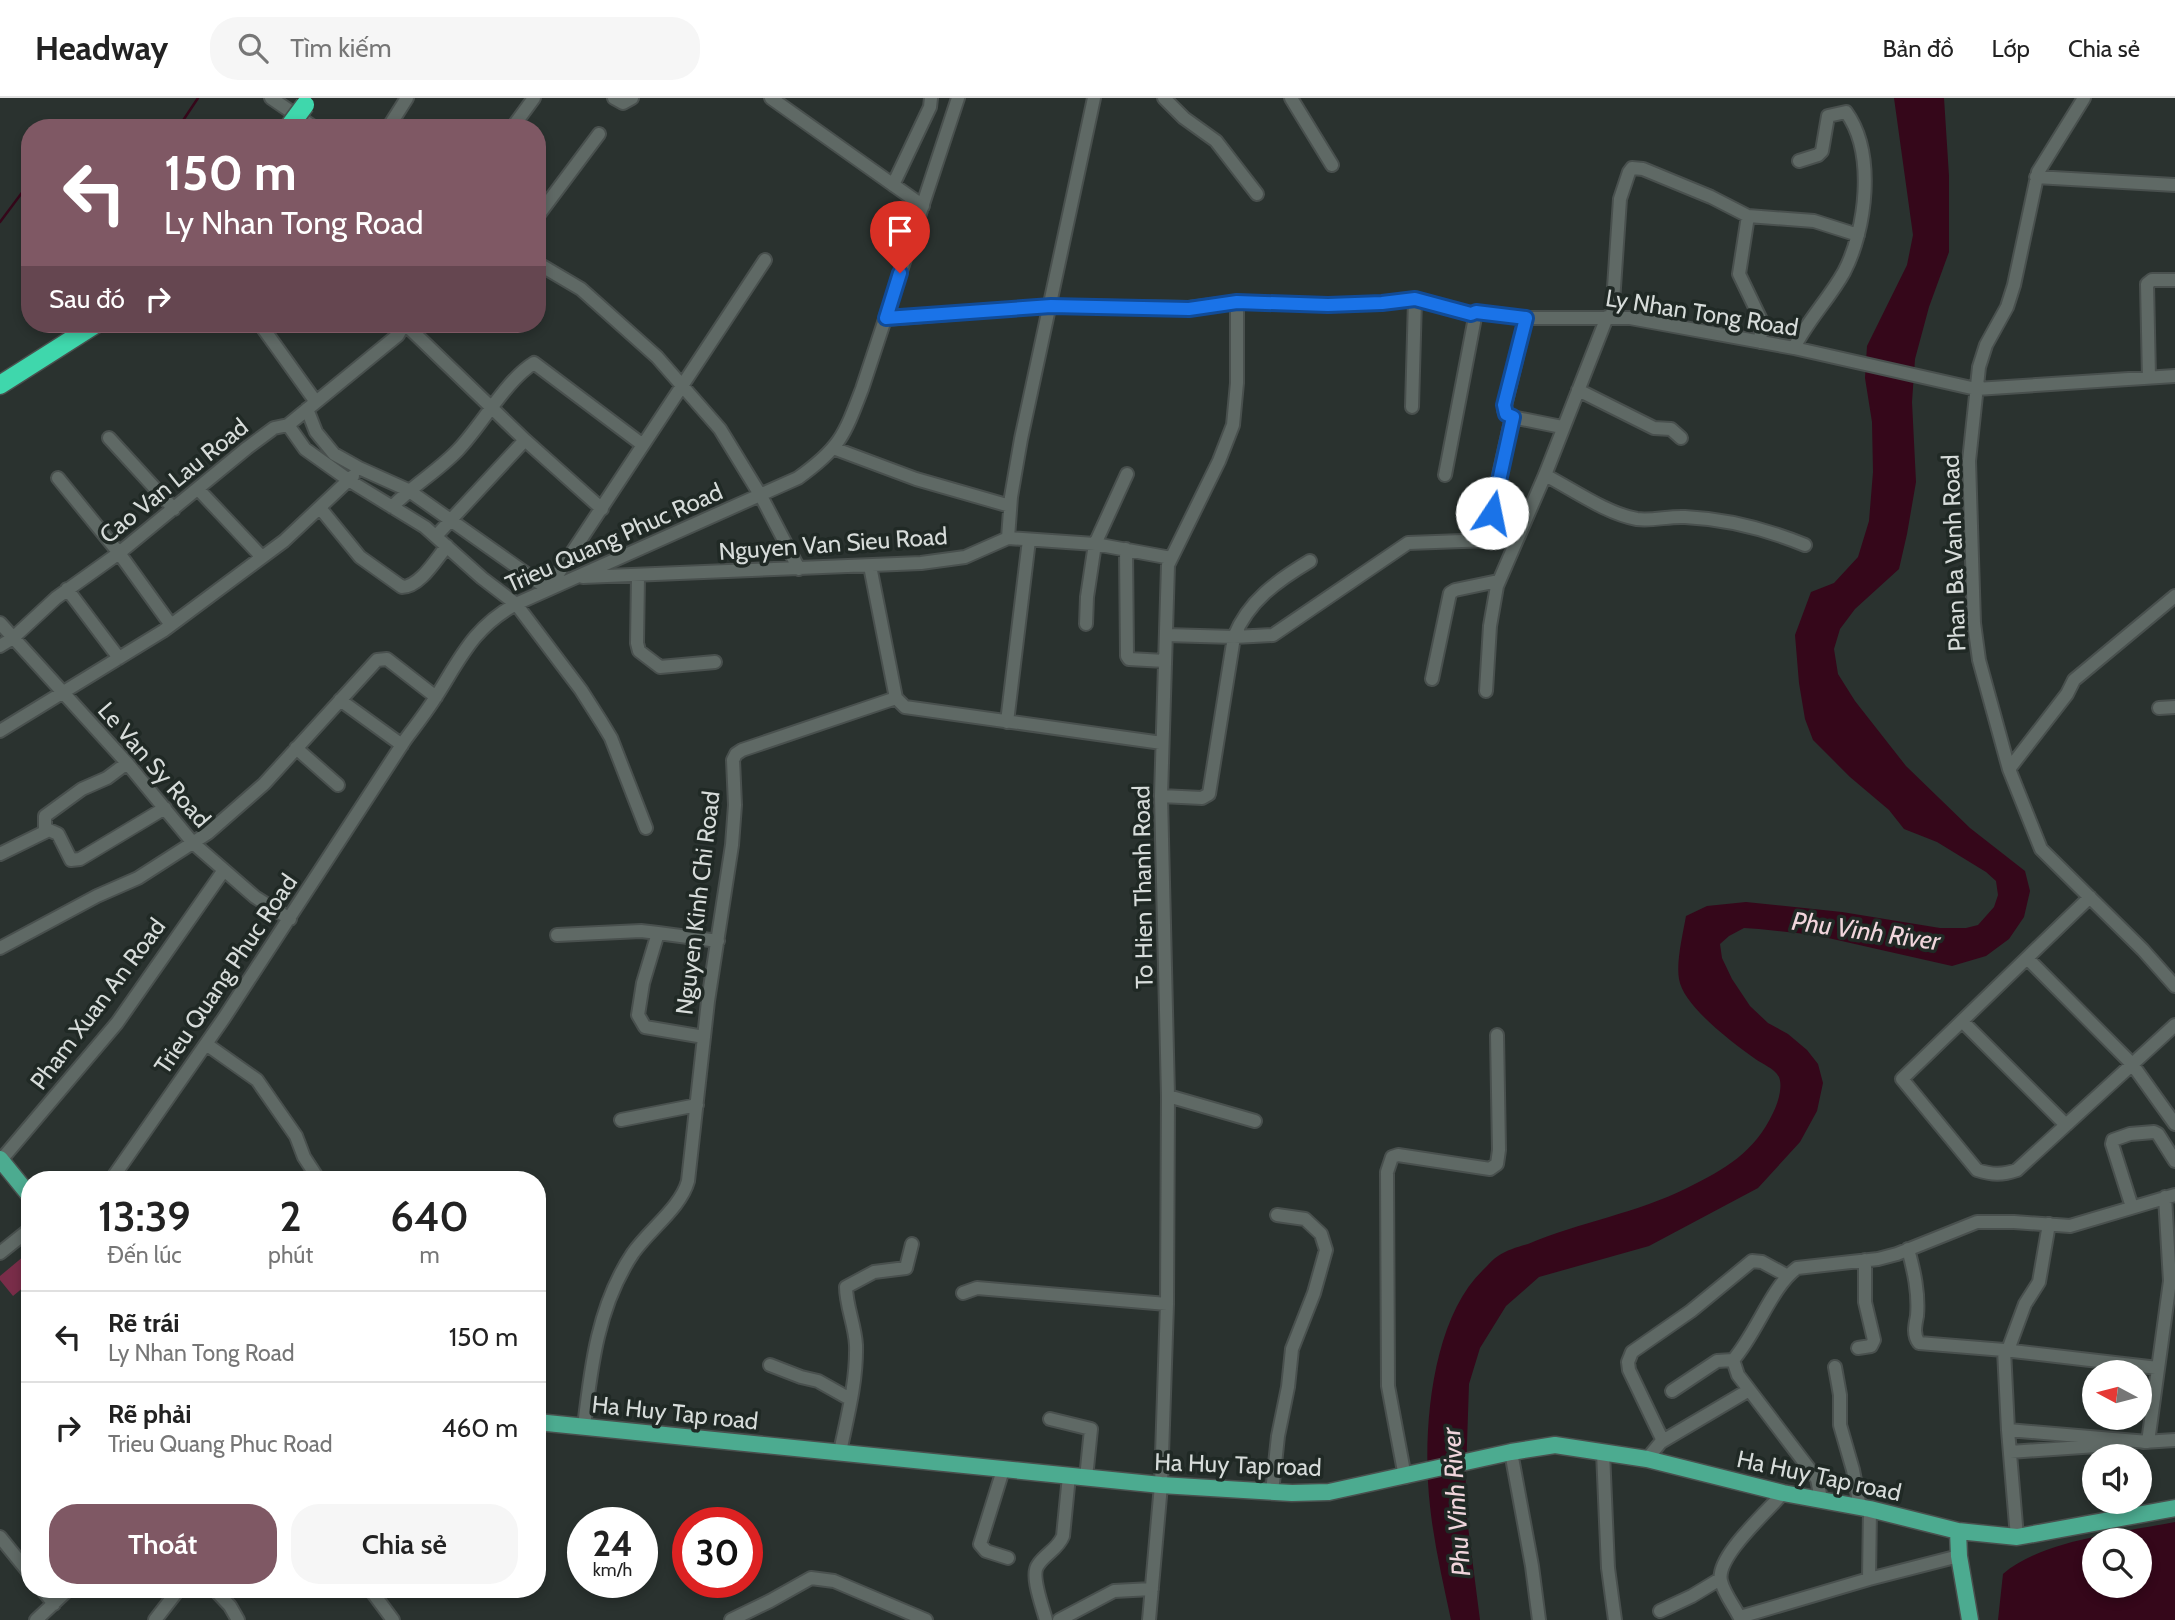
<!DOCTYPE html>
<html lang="vi">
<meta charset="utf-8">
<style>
body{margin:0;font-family:Cabin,sans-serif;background:#f6f6f6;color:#222;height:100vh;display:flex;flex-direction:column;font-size:26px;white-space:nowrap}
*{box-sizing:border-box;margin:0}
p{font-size:23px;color:#767676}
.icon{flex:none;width:38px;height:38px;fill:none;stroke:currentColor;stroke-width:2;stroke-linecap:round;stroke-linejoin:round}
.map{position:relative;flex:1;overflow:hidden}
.details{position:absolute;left:21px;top:1073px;width:525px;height:427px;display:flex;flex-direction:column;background:#fff;border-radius:28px;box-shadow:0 4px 10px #0003}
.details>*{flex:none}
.banner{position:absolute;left:21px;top:21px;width:525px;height:214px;border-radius:28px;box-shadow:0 4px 10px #0003;background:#7f5864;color:#fff;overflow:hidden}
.needle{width:46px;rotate:277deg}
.buttons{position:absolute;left:2082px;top:1262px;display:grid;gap:14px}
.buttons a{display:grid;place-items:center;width:70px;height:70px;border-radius:50%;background:#fff;box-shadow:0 4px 10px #0003;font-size:35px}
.speed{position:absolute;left:567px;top:1409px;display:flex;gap:14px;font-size:35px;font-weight:700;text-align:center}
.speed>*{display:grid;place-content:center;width:91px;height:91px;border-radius:50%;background:#fff;box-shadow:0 4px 10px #0003;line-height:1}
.speed small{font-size:18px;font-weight:400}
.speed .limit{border:10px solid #d22;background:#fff;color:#111}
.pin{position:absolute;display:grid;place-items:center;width:60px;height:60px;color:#fff;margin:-72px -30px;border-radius:50% 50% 50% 0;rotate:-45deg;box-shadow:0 0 7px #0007}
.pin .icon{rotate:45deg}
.me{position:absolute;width:77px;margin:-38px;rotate:11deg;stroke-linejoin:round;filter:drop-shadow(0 0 5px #0008)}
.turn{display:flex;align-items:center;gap:24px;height:147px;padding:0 28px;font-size:32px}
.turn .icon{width:91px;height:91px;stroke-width:2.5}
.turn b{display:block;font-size:49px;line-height:60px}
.then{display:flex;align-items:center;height:66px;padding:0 28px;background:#0003;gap:14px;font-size:26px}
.eta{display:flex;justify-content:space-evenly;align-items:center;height:119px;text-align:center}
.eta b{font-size:42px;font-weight:600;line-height:49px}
.primary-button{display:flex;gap:14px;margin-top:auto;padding:14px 28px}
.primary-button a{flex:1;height:80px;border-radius:28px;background:#7f5864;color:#fff;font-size:28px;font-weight:600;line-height:80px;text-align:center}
.primary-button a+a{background:#f6f6f6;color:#222}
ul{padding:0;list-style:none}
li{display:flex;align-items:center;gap:21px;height:91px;padding:0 28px;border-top:2px solid #e0e0e0}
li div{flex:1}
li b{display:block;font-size:26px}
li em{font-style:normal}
header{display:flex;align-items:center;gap:42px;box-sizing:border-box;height:98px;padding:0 35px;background:#fff;border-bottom:2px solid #e0e0e0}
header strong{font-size:33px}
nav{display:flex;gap:38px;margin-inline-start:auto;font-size:24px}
.search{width:490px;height:63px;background:#f6f6f6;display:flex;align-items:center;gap:18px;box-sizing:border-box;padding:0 24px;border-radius:28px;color:#767676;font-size:26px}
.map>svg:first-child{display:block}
.green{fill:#792d49}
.water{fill:#35071a;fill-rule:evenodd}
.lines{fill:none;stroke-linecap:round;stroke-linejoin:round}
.stream{stroke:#35071a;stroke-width:2.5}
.minor-casing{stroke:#49504e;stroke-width:16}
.major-casing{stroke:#49504e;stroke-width:19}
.highway-casing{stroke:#49504e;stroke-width:21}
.minor{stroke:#5f6965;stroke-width:12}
.major{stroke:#4cab90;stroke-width:16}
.highway{stroke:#3fd7ac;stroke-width:18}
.highway-bridge-casing{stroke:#49504e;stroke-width:21;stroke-linecap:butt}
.highway-bridge{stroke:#3fd7ac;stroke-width:18}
.route-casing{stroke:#114b97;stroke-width:18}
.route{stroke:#1a73e8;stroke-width:12}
.labels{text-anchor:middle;stroke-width:7;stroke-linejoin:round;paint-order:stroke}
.street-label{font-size:24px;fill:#d7dcda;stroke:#202925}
.water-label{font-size:26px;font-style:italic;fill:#f0d5dc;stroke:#202925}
</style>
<header>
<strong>Headway</strong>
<div class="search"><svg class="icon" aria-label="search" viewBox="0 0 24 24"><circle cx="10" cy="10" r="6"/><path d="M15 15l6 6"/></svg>Tìm kiếm</div>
<nav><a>Bản đồ</a><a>Lớp</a><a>Chia sẻ</a></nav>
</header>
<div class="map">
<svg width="2175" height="1522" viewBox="0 0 2175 1522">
<rect width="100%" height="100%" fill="#2a322f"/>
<path class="green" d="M30,1153v31l-17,14 -13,-16v-4z"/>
<path class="water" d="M1894,0h50l5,78v76l-20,55 -14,52 -3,43 4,80 -9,52 -8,35 -44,40 -15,20 -6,20 4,25 17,27 51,65 64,62 55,43 5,20 -6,26 -15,22 -23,17 -34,10 -137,-31 -56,-6 -15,-1 -15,8 -9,8 2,14 10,21 18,27 18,17 20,11 19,16 11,14 5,19 -6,28 -17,31 -42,46 -109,58 -110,31 -33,29 -26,42 -11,36 -4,119 15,117h-29c-8,-38 -17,-76 -21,-114 -8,-70 0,-185 53,-236 5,-5 10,-11 15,-14 9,-6 20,-9 30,-12 52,-22 109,-31 159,-56 38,-19 67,-35 86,-75 5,-10 10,-26 6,-36 -5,-9 -17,-13 -25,-19 -22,-16 -71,-52 -75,-79 -3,-17 4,-46 7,-63l21,-10 39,-4 96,10 98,16h26l12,-3 16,-18 4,-12 -2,-14 -10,-9 -49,-30 -33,-13 -15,-19 -39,-33 -37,-37 -8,-21 -6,-36 -4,-48 16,-43 23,-9 24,-26 11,-36 4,-49 -1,-50 -7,-44 2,-32 40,-81 6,-30z
M2175,1424v98h-177l5,-46c38,-34 122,-42 172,-52zM2095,1442h45v46h-45z"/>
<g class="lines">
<path class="stream" d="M178,30l20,-30
M0,124l24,-32 6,3"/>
<defs>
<path id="minor" d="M271,0l44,30
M614,0l9,5 9,-5
M771,0l152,108
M1164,0l20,20 32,23 41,53
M1291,0l41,67
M2084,0l-46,74 -24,113 -7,22 -21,38 -7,22 -10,94 5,162 5,37 30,109 32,80 102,101 32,36
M388,30l19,-30
M512,30l22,-30
M2036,79l139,8
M893,87l37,-78 1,-9
M1748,118l-9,58 23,48 -2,20
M537,119l62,-83
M537,165l44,26 76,68 63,72 41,67 38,73
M1612,219l8,-118 9,-27 3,-4 11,1 68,28 37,19 66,5 44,14
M1526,220l-22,92 8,7 50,10
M885,221l166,-13 138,2 48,-6 91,3 54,-2 33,-4 56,15 5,-2 50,6h104l164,30 182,41 199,-13
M260,226l56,78
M405,226l120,116 77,69
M1794,250c13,-27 35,-49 50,-76 22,-42 32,-119 2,-160l-18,4 -6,35 -4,4 -19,6
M2149,280l-2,-94 5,-4h23
M1578,292l76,38 17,1 10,9
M1412,309l3,-108
M307,311l9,23 18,22 25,14 49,22 140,99 217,-329
M288,327l17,24 45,32 75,46 57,51 34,26 65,86 21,33 9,15 35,90
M109,340l65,71
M833,350l83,31 94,27
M1445,377l31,-163
M1545,377c27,14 62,39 92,44 16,2 32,-3 48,-2 42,2 81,12 120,28
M58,380l61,75 52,72
M198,391l64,68
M392,409c20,-21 46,-36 66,-57 24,-25 48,-70 76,-87l109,82
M320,410l40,49 42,30c18,0 34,-28 45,-41
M436,438l89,-96
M1008,440l3,-41 10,-58 73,-341
M1499,441l-6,-17 -1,-16 20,-89
M1126,451l1,107 2,3 36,2
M870,468l26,132
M638,478l-1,67 2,8 21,16 55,-5
M583,479l338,-14 44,-6 43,-19 87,6 76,14
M67,491l52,69
M0,525l127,140 66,80 62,54 35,22
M1086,526l1,-27 8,-53 32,-70
M1166,537l68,2 39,-2 135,-92 109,-4
M0,548l13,-8 43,-40 63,-45 128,-105 27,-20 14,-3 110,-90 6,-11
M1432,581l18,-86 5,-3 43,-9
M1486,593l4,-65 7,-40 48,-111 62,-158
M896,600l9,9 257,36
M340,602l62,45
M2159,610l16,-1
M1007,624l22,-182
M0,633l163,-100 121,-90 69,-65
M296,650l42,37
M2009,671l58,-75 7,-14 101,-84
M1161,698l41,2 7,-4 25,-157c14,-36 44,-57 76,-76
M45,733v-15l37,-27 25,-11 20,-15
M0,756l49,-24 9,4 13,26 9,-1 85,-51
M2090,799l-188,182 75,91c15,5 26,5 40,0l158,-145
M557,837l84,-4 17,2
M0,850l97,-52 41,-18 70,-45 56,-49 113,-124 10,-1 49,38
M2027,860l105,106 43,60
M1962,923l104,104
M704,939l-59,-10 -7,-12 5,-32 15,-50 60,8
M206,946l51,36 39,56 8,21 15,23
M1168,998l87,25
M621,1022l76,-15
M1,1062l116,-137 107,-153
M111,1082l113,-162 181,-278c11,-15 23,-30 32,-45 24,-38 37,-68 79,-91l282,-126c42,-30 46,-42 64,-89l96,-291
M2132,1109l-20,-63 1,-4 17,-6 24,-2 4,2 17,27
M1908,1151c6,22 11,44 9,67 -2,10 -4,19 2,27l85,7 154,18
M0,1155l30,-24
M963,1195l14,-5 190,16
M1858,1250l13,-2 3,-6 -9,-38v-42
M2004,1252l4,80 9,107
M2008,1252l17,-46 14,-22 10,-58
M770,1267l31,12 17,4 32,18
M1835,1269l5,28v30l13,45 7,37
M1672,1293l45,-30 16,-1
M1050,1321l41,10 -5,49
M584,1329c7,-61 14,-122 49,-174 17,-24 48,-46 55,-72l20,-180 24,-156 3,-40 -2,-45 3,-6 6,-4 154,-52
M2008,1332l140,12 22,-161 -5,-84
M1663,1343l-34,-71 -1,-8 4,-10 59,-41 61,-50 10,1 24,13
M2143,1344l32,-2
M840,1354c7,-34 17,-71 16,-107 -1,-20 -10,-39 -10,-58l28,-15 32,-4 6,-24
M1511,1354l21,114 7,54
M1603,1354l5,116 7,52
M2010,1354l101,-7
M1647,1361l14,-17 88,-52
M1003,1372l-23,74 6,7 22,7
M1405,1379l-17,-91 -1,-214 5,-15 6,-2 92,14 7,-5 2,-14 -2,-115
M1272,1394l6,-56 10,-49 4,-38 22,-56 12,-43 -5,-16 -16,-15 -28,-4
M1821,1401l-4,-20 -79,-104 -5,-15c24,-27 38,-73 64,-92l81,-9 19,-5 80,-32h37l56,4 105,-31
M0,1439l30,37
M1869,1481l1,-70
M42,1491l12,15
M214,1491l16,17 8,14
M370,1491l23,31
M1660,1513l32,-15 28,-17
M1740,1519l129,-38 90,-23
M36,1522l33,-31
M155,1522l24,-31
M731,1522l39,-19 41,-23 23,3 92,39
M1046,1522c-3,-12 -16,-45 -8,-55 7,-11 20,-16 25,-29l6,-60
M1059,1522l55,-29 38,-2
M1149,1522l12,-135 6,-181 1,-208 -7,-300 7,-231 51,-104 14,-36 4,-42v-81
M1741,1522c-6,-13 -17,-26 -20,-39 -6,-24 47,-70 62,-88"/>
<path id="major" d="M0,1061l30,37
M537,1324l624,63 131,8 37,-1 182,-40 44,-7 92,14 136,34 87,16 88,22 59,6 158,-29
M1958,1433l1,25 11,64"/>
<path id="highway" d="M0,287l96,-61"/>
</defs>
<use href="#minor" class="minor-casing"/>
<use href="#major" class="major-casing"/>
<use href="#highway" class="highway-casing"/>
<use href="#minor" class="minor"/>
<use href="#major" class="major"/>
<use href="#highway" class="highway"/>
<defs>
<path id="highway-bridge" d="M288,30l17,-23"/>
</defs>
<use href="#highway-bridge" class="highway-bridge-casing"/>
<use href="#highway-bridge" class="highway-bridge"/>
</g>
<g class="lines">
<defs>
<path id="route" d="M900,175l-14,45 165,-12 138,3 48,-7 91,3 54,-2 33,-4 56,15 5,-2 50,6 -22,87 2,9 7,3 -21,96"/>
</defs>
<use href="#route" class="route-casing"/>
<use href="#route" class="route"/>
</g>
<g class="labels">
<g class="street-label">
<text transform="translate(1702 215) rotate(9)" y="8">Ly Nhan Tong Road</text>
<text transform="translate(174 383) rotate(-39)" y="8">Cao Van Lau Road</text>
<text transform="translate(614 440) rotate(-24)" y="8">Trieu Quang Phuc Road</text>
<text transform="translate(833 446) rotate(-4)" y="8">Nguyen Van Sieu Road</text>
<text transform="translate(1954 455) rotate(-92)" y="8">Phan Ba Vanh Road</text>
<text transform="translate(154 667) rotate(49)" y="8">Le Van Sy Road</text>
<text transform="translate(1143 789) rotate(-91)" y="8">To Hien Thanh Road</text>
<text transform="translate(698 805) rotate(-83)" y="8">Nguyen Kinh Chi Road</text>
<text transform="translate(226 876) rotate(-56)" y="8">Trieu Quang Phuc Road</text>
<text transform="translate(98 906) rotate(-53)" y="8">Pham Xuan An Road</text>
<text transform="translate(675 1315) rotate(6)" y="8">Ha Huy Tap road</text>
<text transform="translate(1238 1367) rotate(2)" y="8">Ha Huy Tap road</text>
<text transform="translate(1819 1378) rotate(12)" y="8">Ha Huy Tap road</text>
</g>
<g class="water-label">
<text transform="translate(1866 833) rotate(8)" y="9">Phu Vinh River</text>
<text transform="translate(1456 1404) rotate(-94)" y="9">Phu Vinh River</text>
</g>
</g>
</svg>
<div class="buttons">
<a><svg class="needle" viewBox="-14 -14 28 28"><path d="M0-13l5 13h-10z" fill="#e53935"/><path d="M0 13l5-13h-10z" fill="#767676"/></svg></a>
<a><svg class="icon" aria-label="sound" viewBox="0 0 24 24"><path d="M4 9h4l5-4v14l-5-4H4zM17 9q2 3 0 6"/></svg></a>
<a><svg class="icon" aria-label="search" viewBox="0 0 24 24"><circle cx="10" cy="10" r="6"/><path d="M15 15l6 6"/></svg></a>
</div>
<div class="speed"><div>24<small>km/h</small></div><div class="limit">30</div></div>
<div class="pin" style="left:900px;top:175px;background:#d93025"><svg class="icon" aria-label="arrive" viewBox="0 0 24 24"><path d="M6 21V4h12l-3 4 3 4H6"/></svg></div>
<svg class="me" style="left:1492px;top:415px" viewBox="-20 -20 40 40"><circle r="19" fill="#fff"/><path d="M0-13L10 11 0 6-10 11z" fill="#1a73e8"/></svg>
<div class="banner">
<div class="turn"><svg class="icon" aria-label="left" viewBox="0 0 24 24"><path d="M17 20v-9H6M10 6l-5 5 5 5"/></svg><div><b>150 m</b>Ly Nhan Tong Road</div></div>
<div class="then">Sau đó<svg class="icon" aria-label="right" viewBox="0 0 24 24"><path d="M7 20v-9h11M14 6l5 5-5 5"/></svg></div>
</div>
<section class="details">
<div class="eta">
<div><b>13:39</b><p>Đến lúc</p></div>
<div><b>2</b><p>phút</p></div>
<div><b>640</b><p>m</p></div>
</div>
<ul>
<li><svg class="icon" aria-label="left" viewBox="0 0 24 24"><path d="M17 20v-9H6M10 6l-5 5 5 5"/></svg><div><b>Rẽ trái</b><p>Ly Nhan Tong Road</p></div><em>150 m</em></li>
<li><svg class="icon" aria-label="right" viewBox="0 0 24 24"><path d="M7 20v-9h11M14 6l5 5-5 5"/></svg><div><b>Rẽ phải</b><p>Trieu Quang Phuc Road</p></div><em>460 m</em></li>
</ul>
<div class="primary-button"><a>Thoát</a><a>Chia sẻ</a></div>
</section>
</div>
